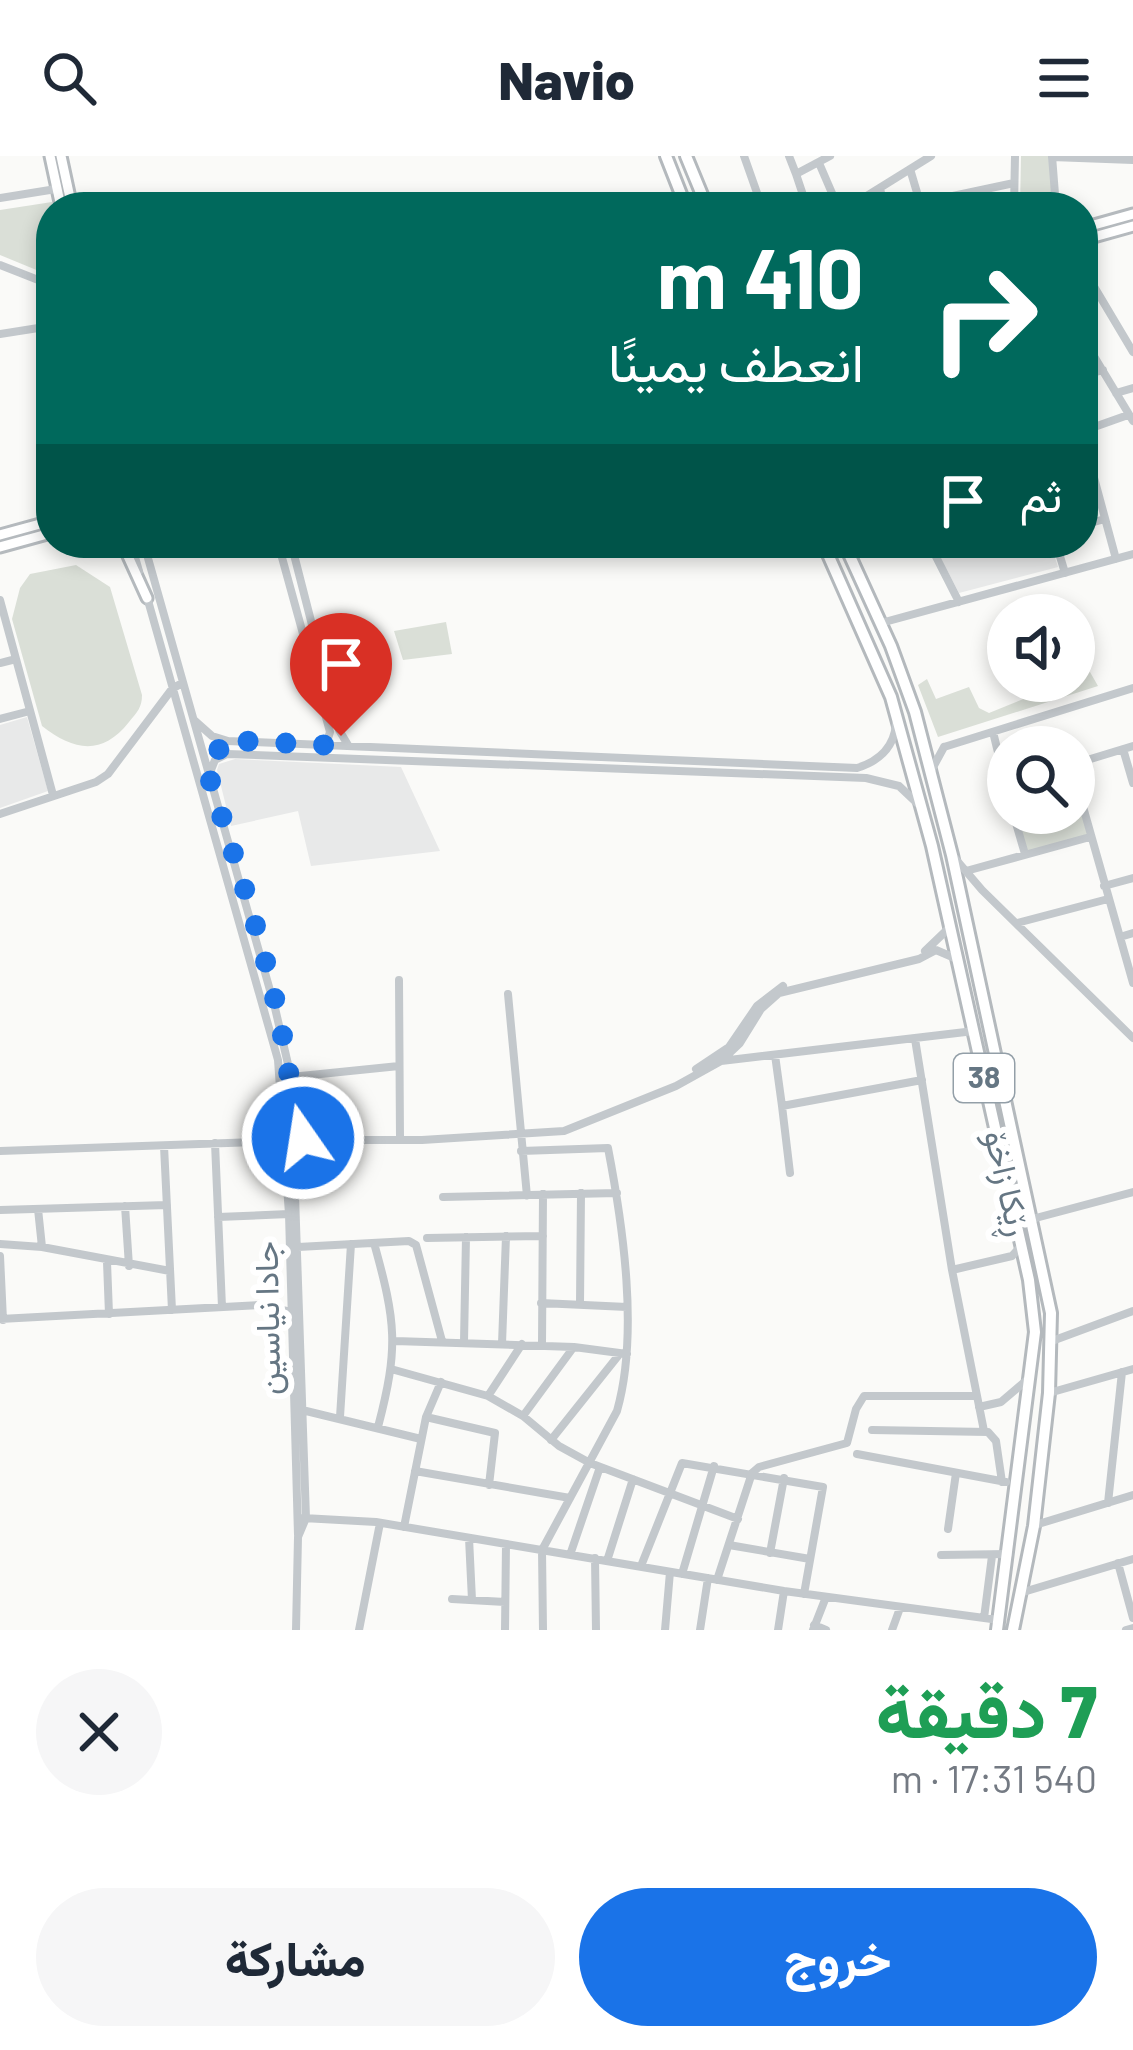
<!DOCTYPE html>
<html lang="ar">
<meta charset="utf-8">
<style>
body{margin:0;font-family:Barlow,Vazirmatn,sans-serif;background:#f6f6f7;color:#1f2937;direction:rtl;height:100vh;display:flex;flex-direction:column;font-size:45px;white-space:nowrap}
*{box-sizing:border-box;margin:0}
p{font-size:39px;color:#747a83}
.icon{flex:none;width:66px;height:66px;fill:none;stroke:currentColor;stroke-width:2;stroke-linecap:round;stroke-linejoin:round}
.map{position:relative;height:1474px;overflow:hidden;direction:ltr}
.side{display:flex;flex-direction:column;background:#fff;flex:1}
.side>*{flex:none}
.banner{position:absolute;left:36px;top:36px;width:1062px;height:366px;border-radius:48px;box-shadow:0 6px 18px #0003;direction:rtl;background:#00695c;color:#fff;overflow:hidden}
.tools{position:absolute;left:987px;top:438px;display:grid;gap:24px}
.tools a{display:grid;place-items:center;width:108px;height:108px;border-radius:50%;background:#fff;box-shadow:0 6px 18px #0003;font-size:60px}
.pin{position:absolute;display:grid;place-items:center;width:102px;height:102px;color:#fff;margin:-123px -51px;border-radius:50% 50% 50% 0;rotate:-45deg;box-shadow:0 0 12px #0007}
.pin .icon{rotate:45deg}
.me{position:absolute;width:132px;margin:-66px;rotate:347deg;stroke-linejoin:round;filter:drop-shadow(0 0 9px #0008)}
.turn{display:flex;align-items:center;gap:42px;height:252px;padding:0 36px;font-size:54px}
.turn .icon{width:156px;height:156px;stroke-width:2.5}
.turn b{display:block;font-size:84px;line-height:102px}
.then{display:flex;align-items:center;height:114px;padding:0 36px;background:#0003;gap:24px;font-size:45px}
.round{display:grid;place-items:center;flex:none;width:126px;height:126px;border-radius:63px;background:#f6f6f7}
.headline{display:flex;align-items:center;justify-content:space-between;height:204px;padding:0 36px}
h1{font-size:72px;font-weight:800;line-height:90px;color:#1e9e55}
.button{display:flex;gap:24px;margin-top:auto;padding:24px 36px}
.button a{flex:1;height:138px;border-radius:72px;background:#1a73e8;color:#fff;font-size:48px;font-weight:800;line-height:138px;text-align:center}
.button a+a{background:#f6f6f7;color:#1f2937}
header{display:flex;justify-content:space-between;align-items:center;height:156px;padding:0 36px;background:#fff;font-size:54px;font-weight:800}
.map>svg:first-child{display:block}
.built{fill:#e8e9e9}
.green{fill:#dadfd7}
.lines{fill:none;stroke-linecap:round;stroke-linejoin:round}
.major-casing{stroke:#b5babe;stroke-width:15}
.highway-casing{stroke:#b4b9bd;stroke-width:16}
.minor{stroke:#c3c8cc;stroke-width:8}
.major{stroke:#fff;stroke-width:9}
.highway{stroke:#fff;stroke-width:10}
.route{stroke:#1a73e8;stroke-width:21;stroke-dasharray:0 37.8}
.labels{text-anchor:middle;stroke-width:12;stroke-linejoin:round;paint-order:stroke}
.shield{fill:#fff;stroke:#939fa8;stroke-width:3}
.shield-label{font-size:30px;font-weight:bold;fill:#657683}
.street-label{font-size:33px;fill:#657683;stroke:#fff}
</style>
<header><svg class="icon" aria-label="menu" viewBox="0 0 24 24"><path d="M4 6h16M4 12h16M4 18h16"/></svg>Navio<svg class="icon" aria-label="search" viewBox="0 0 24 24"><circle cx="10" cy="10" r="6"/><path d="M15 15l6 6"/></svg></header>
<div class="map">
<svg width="1133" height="1474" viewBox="0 0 1133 1474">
<rect width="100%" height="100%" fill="#fafaf8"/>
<path class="built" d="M933,387h117l8,24 -99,26z
M27,561l21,74 -48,17v-83z
M235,603l166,8 39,84 -129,15 -13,-55 -67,15 -14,-56 2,-6z"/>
<path class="green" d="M1021,0h28l4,51h-33z
M52,46l-1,74 -51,-21v-45z
M76,409l34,22 32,108c0,13 -5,17 -13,27 -27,34 -55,29 -87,4l-30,-107 8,-31 10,-14z
M446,466l6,32 -49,6 -9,-29z
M1090,516l8,14 -160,51 -20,-52 9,-6 9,20 33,-12 10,21 10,5z
M1074,619l16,62 -65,17 -12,-41h61z"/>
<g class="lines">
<defs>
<path id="major" d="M50,0l11,51
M61,0l11,51
M1083,72l50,-14
M1083,84l50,-14
M0,379l51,-14
M122,387l25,55
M0,391l51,-14
M145,392v-5"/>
<path id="highway" d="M666,0l20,51
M686,0l21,51
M823,387l68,154 41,149 97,434 6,52 -38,298
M844,387l47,103 24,66 37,143 99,458 -2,80 -15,133 -21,104"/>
</defs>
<use href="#major" class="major-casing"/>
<use href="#highway" class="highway-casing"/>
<path class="minor" d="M744,0l18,51
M789,0l7,18 34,-18
M1052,0l4,51
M1052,1l81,3
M819,7l19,44
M910,13l11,37
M796,18l11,33
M880,32l4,19
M0,42l56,-9
M920,47l94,-20
M849,51l82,-51
M1014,51l1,-51
M0,109l51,20
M1083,112l50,84
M0,178l51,-8
M1083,182l50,83
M1083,219l20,-5
M1116,237l17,-5
M1083,275l45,-16
M1083,281l33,122
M1083,369l22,-6
M131,387l8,28
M278,387l52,189 -4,13
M291,387l48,187 9,15
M929,387l30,59
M1056,387l9,30
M144,388l131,464 16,69 15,441 -8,19 -2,93
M147,441l131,463 11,154 9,321
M0,444l53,195
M881,467l252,-69
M0,507l16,-4
M0,563l30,-8
M194,564l18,16 16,5 629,27c22,-7 37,-20 39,-44
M993,576l15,61
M944,591l189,-59
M1123,593l10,34
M1074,608l59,-18
M931,615l13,-24
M209,619l6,-15 12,-6 639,24 33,8 18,17
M1074,619l59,208
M1013,657l12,41
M0,658l96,-32 12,-8 64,-85 10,-6
M953,700l29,34 151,148
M966,715l124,-34
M1104,730l29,-8
M1017,767l91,-24
M1120,781l13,-4
M925,795l24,-23
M399,824l1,158
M508,838l19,202
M915,883l37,231 32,161
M775,899l7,51 140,-26
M721,905l253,-30
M696,913l33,-22 28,-41 26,-20
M291,921l108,-11
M782,950l8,67
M294,969l12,7 22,4
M215,987l7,164
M164,990l8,164
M0,995l284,-10
M521,995l87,-3c15,78 31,186 9,263l-75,139 1,80
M297,997l8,-9 13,-4h104l142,-9 112,-45 45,-25 19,-18 21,-34 18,-16 140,-34 17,-9 21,9
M443,1041l174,-4
M125,1050l4,60
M38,1053l4,38
M0,1054l167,-5
M218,1061l71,-3
M1032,1063l101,-27
M427,1082l116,-2
M374,1087c22,79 25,104 4,184
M0,1088l42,3 128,24
M298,1091l111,-6 7,4 26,96
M0,1100l3,64
M107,1106l2,52
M952,1114l60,-14 10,-11
M541,1147l86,4
M580,1148l1,-111
M0,1163l260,-14 31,7
M395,1185l179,6 53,7
M1052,1185l81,-30
M464,1186l2,-105
M502,1188l4,-108
M542,1189l1,-151
M391,1213l97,27 35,20 36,30 31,17 148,56
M1049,1237l84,-24
M488,1240l34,-52
M979,1251l22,-5 27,-23
M302,1254l119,29
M523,1260l50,-68
M340,1261l11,-173
M426,1261l69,16 -6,52
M872,1274l116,2 8,9 6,41
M551,1284l67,-84
M857,1298l149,28
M415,1315l155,27
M1108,1347l14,-131
M303,1362l73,4 408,69 215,29
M1035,1369l98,-30
M404,1371l22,-110 15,-35
M948,1373l8,-56
M469,1382l3,62
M729,1389l81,14
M770,1397l14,-75
M570,1399l30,-88
M941,1399l67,-1
M595,1402l1,72
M607,1405l26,-82
M1118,1407l15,55
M641,1410l41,-103 141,24 -19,107
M682,1418l32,-108
M717,1424l35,-107 7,-6 88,-24 9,-34 8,-13h112
M1020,1437l113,-34
M452,1443l53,3
M984,1462l8,-62
M814,1469l12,5
M359,1474l21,-107
M505,1474l1,-86
M665,1474l5,-58
M700,1474l8,-52
M778,1474l6,-39
M813,1474l13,-33
M892,1474l8,-22
M1126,1474l7,-2"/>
<use href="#major" class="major"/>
<use href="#highway" class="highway"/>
</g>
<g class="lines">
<path class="route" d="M303,982l5,-5 -14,-8c-7,-118 -50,-236 -85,-349l1,-9 12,-12 -5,-9 5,-6 104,5 4,-12 9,-3 2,6"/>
</g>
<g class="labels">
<rect class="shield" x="954" y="898" width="60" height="48" rx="9"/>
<g class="shield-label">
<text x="984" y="932">38</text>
</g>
<g class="street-label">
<text transform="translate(1008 1027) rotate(77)" y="12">ڕێکا زاخۆ</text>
<text transform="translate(267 1162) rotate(-91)" y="12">جادا نیاسین</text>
</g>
</g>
</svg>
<div class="tools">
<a><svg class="icon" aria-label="sound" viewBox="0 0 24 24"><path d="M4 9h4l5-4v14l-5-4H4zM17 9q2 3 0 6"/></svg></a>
<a><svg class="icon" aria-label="search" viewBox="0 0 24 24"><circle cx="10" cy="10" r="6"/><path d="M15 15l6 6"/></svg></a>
</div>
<div class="pin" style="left:341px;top:580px;background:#d93025"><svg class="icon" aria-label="arrive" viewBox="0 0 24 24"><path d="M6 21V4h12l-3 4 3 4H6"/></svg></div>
<svg class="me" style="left:303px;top:982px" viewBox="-20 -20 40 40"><circle r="17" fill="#1a73e8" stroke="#fff" stroke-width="3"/><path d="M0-11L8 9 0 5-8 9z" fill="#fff"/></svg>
<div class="banner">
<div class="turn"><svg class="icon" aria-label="right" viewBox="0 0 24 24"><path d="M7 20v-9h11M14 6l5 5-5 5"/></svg><div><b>410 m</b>انعطف يمينًا</div></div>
<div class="then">ثم<svg class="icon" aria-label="arrive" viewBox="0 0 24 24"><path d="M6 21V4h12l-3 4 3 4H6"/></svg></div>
</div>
</div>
<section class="side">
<div class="headline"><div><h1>7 دقيقة</h1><p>540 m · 17:31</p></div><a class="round"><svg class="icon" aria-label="close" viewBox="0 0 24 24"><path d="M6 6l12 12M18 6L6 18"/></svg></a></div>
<div class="button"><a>خروج</a><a>مشاركة</a></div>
</section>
